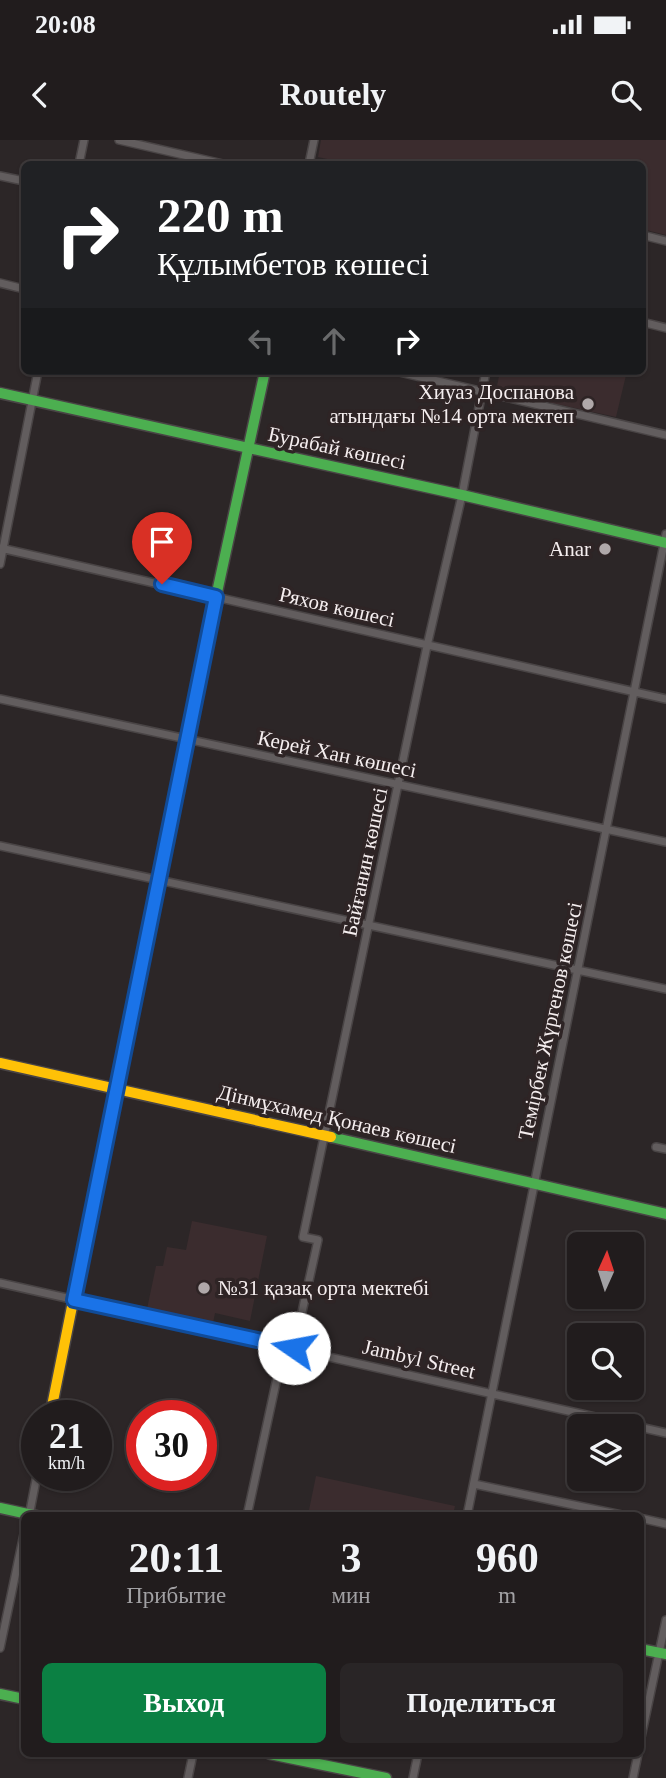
<!DOCTYPE html>
<html lang="ru">
<meta charset="utf-8">
<style>
body{margin:0;font-family:"Times New Roman",serif;background:#292526;color:#f1f3f6;height:100vh;display:flex;flex-direction:column;font-size:26px;white-space:nowrap}
*{box-sizing:border-box;margin:0}
p{font-size:23px;color:#a2a1a4}
.icon{flex:none;width:38px;height:38px;fill:none;stroke:currentColor;stroke-width:2;stroke-linecap:round;stroke-linejoin:round}
.map{position:relative;flex:1;overflow:hidden}
.panel{position:absolute;left:21px;top:1372px;width:623px;height:245px;display:flex;flex-direction:column;background:#211c1d;border-radius:10px;box-shadow:0 2px 5px #0004,0 0 0 2px #3e3a3b}
.panel>*{flex:none}
.banner{position:absolute;left:21px;top:21px;width:625px;height:214px;border-radius:10px;box-shadow:0 2px 5px #0004,0 0 0 2px #3e3a3b;background:#202124;color:#fff;overflow:hidden}
.needle{width:46px;rotate:3deg}
.buttons{position:absolute;left:567px;top:1092px;display:grid;gap:14px}
.buttons a{display:grid;place-items:center;width:77px;height:77px;border-radius:10px;background:#211c1d;box-shadow:0 2px 5px #0004,0 0 0 2px #3e3a3b;font-size:35px}
.speed{position:absolute;left:21px;top:1260px;display:flex;gap:14px;font-size:35px;font-weight:700;text-align:center}
.speed>*{display:grid;place-content:center;width:91px;height:91px;border-radius:50%;background:#211c1d;box-shadow:0 2px 5px #0004,0 0 0 2px #3e3a3b;line-height:1}
.speed small{font-size:18px;font-weight:400}
.speed .limit{border:10px solid #d22;background:#fff;color:#111}
.pin{position:absolute;display:grid;place-items:center;width:60px;height:60px;color:#fff;margin:-72px -30px;border-radius:50% 50% 50% 0;rotate:-45deg;box-shadow:0 0 7px #0007}
.pin .icon{rotate:45deg}
.me{position:absolute;width:77px;margin:-38px;rotate:282deg;stroke-linejoin:round;filter:drop-shadow(0 0 5px #0008)}
.turn{display:flex;align-items:center;gap:24px;height:147px;padding:0 21px;font-size:32px}
.turn .icon{width:91px;height:91px;stroke-width:2.5}
.turn b{display:block;font-size:49px;line-height:60px}
.lanes{display:flex;align-items:center;height:66px;padding:0 21px;background:#0003;justify-content:center;gap:35px;direction:ltr}
.lanes .off{opacity:.35}
.eta{display:flex;justify-content:space-evenly;align-items:center;height:119px;text-align:center}
.eta b{font-size:42px;font-weight:700;line-height:49px}
.cta{display:flex;gap:14px;margin-top:auto;padding:14px 21px}
.cta a{flex:1;height:80px;border-radius:10px;background:#0b8043;color:#fff;font-size:28px;font-weight:700;line-height:80px;text-align:center}
.cta a+a{background:#292526;color:#f1f3f6}
.status{display:flex;justify-content:space-between;align-items:center;height:49px;padding:0 35px;background:#211c1d;direction:ltr}
.status svg{height:19px;fill:currentColor}
header{display:flex;justify-content:space-between;align-items:center;height:91px;padding:0 21px;background:#211c1d;font-size:32px;font-weight:700}
.map>svg:first-child{display:block}
.built{fill:#3b2c2e}
.lines{fill:none;stroke-linecap:round;stroke-linejoin:round}
.street-casing{stroke:#494445;stroke-width:10}
.fast-casing{stroke:#494445;stroke-width:13}
.slow-casing{stroke:#494445;stroke-width:13}
.street{stroke:#625d5e;stroke-width:7}
.fast{stroke:#4caf50;stroke-width:10}
.slow{stroke:#ffc107;stroke-width:10}
.route-casing{stroke:#114b97;stroke-width:18}
.route{stroke:#1a73e8;stroke-width:12}
.poi-dot{fill:#afa8a9;stroke:#2e2425;stroke-width:2.5}
.labels{text-anchor:middle;stroke-width:7;stroke-linejoin:round;paint-order:stroke}
.poi-label{font-size:21px;fill:#f5eeef;stroke:#2e2425;text-anchor:end}
.street-label{font-size:21px;fill:#f5eeef;stroke:#2e2425}
</style>
<div class="status"><b>20:08</b><svg viewBox="0 0 49 12"><path d="M0 12V9h3v3zM5 12V6h3v6zM10 12V3h3v9zM15 12V0h3v12zM26 1h20v11H26zM47 4h2v5h-2z"/></svg></div>
<header><svg class="icon" aria-label="back" viewBox="0 0 24 24"><path d="M15 5l-7 7 7 7"/></svg>Routely<svg class="icon" aria-label="search" viewBox="0 0 24 24"><circle cx="10" cy="10" r="6"/><path d="M15 15l6 6"/></svg></header>
<div class="map">
<svg width="666" height="1638" viewBox="0 0 666 1638">
<rect width="100%" height="100%" fill="#2c2627"/>
<path class="built" d="M321,0h345v95l-24,-6v-65h-292l-32,-7z
M500,231h127l-11,46 -120,-26z
M192,1081l75,15 -17,85 -35,-8 -2,10 -66,-14 9,-43h7l4,-19 19,3z
M316,1336l139,30 -2,9h-145z"/>
<g class="lines">
<defs>
<path id="street" d="M119,0l104,24
M79,24l5,-24
M309,24l5,-24
M0,36l24,5
M642,95l24,6
M0,143l24,6
M642,182l24,6
M395,231l271,64
M0,408l666,151
M0,424l38,-193
M0,559l666,143
M0,706l666,143
M656,1007l10,2
M0,1143l666,150
M294,1208l24,-108 -15,-3 124,-591 35,-151 24,-124
M474,1344l152,32
M29,1376l8,-41
M247,1376l37,-170
M467,1376l199,-982
M640,1378l26,6
M0,1508l24,-114
M640,1602l26,-122
M188,1638l5,-24
M413,1638l5,-24
M633,1638l5,-24"/>
<path id="fast" d="M0,253l462,102 204,48
M331,997l335,77
M97,1042l119,-585 49,-226
M0,1368l37,8
M640,1509l26,5
M0,1554l24,5
M270,1614l116,24"/>
<path id="slow" d="M0,923l331,74
M50,1276l47,-234"/>
</defs>
<use href="#street" class="street-casing"/>
<use href="#fast" class="fast-casing"/>
<use href="#slow" class="slow-casing"/>
<use href="#street" class="street"/>
<use href="#fast" class="fast"/>
<use href="#slow" class="slow"/>
</g>
<g class="lines">
<defs>
<path id="route" d="M162,444l54,13 -142,703 220,48"/>
</defs>
<use href="#route" class="route-casing"/>
<use href="#route" class="route"/>
</g>
<g class="poi-dot">
<circle cx="588" cy="264" r="7"/>
<circle cx="605" cy="409" r="7"/>
<circle cx="204" cy="1148" r="7"/>
</g>
<g class="labels">
<g class="poi-label">
<text x="574" y="259">Хиуаз Доспанова<tspan x="574" dy="24">атындағы №14 орта мектеп</tspan></text>
<text x="591" y="416">Anar</text>
<text x="218" y="1155" text-anchor="start">№31 қазақ орта мектебі</text>
</g>
<g class="street-label">
<text transform="translate(337 308) rotate(12)" y="7">Бурабай көшесі</text>
<text transform="translate(337 467) rotate(13)" y="7">Ряхов көшесі</text>
<text transform="translate(337 614) rotate(12)" y="7">Керей Хан көшесі</text>
<text transform="translate(365 722) rotate(-78)" y="7">Байғанин көшесі</text>
<text transform="translate(550 881) rotate(-78)" y="7">Темірбек Жүргенов көшесі</text>
<text transform="translate(337 979) rotate(13)" y="7">Дінмұхамед Қонаев көшесі</text>
<text transform="translate(419 1219) rotate(13)" y="7">Jambyl Street</text>
</g>
</g>
</svg>
<div class="buttons">
<a><svg class="needle" viewBox="-14 -14 28 28"><path d="M0-13l5 13h-10z" fill="#e53935"/><path d="M0 13l5-13h-10z" fill="#a2a1a4"/></svg></a>
<a><svg class="icon" aria-label="search" viewBox="0 0 24 24"><circle cx="10" cy="10" r="6"/><path d="M15 15l6 6"/></svg></a>
<a><svg class="icon" aria-label="layers" viewBox="0 0 24 24"><path d="M12 4l9 5-9 5-9-5zM3 14l9 5 9-5"/></svg></a>
</div>
<div class="speed"><div>21<small>km/h</small></div><div class="limit">30</div></div>
<div class="pin" style="left:162px;top:444px;background:#d93025"><svg class="icon" aria-label="arrive" viewBox="0 0 24 24"><path d="M6 21V4h12l-3 4 3 4H6"/></svg></div>
<svg class="me" style="left:294px;top:1208px" viewBox="-20 -20 40 40"><circle r="19" fill="#fff"/><path d="M0-13L10 11 0 6-10 11z" fill="#1a73e8"/></svg>
<div class="banner">
<div class="turn"><svg class="icon" aria-label="right" viewBox="0 0 24 24"><path d="M7 20v-9h11M14 6l5 5-5 5"/></svg><div><b>220 m</b>Құлымбетов көшесі</div></div>
<div class="lanes"><svg class="icon off" aria-label="left" viewBox="0 0 24 24"><path d="M17 20v-9H6M10 6l-5 5 5 5"/></svg><svg class="icon off" aria-label="ahead" viewBox="0 0 24 24"><path d="M12 20V5M6 11l6-6 6 6"/></svg><svg class="icon" aria-label="right" viewBox="0 0 24 24"><path d="M7 20v-9h11M14 6l5 5-5 5"/></svg></div>
</div>
<section class="panel">
<div class="eta">
<div><b>20:11</b><p>Прибытие</p></div>
<div><b>3</b><p>мин</p></div>
<div><b>960</b><p>m</p></div>
</div>
<div class="cta"><a>Выход</a><a>Поделиться</a></div>
</section>
</div>
